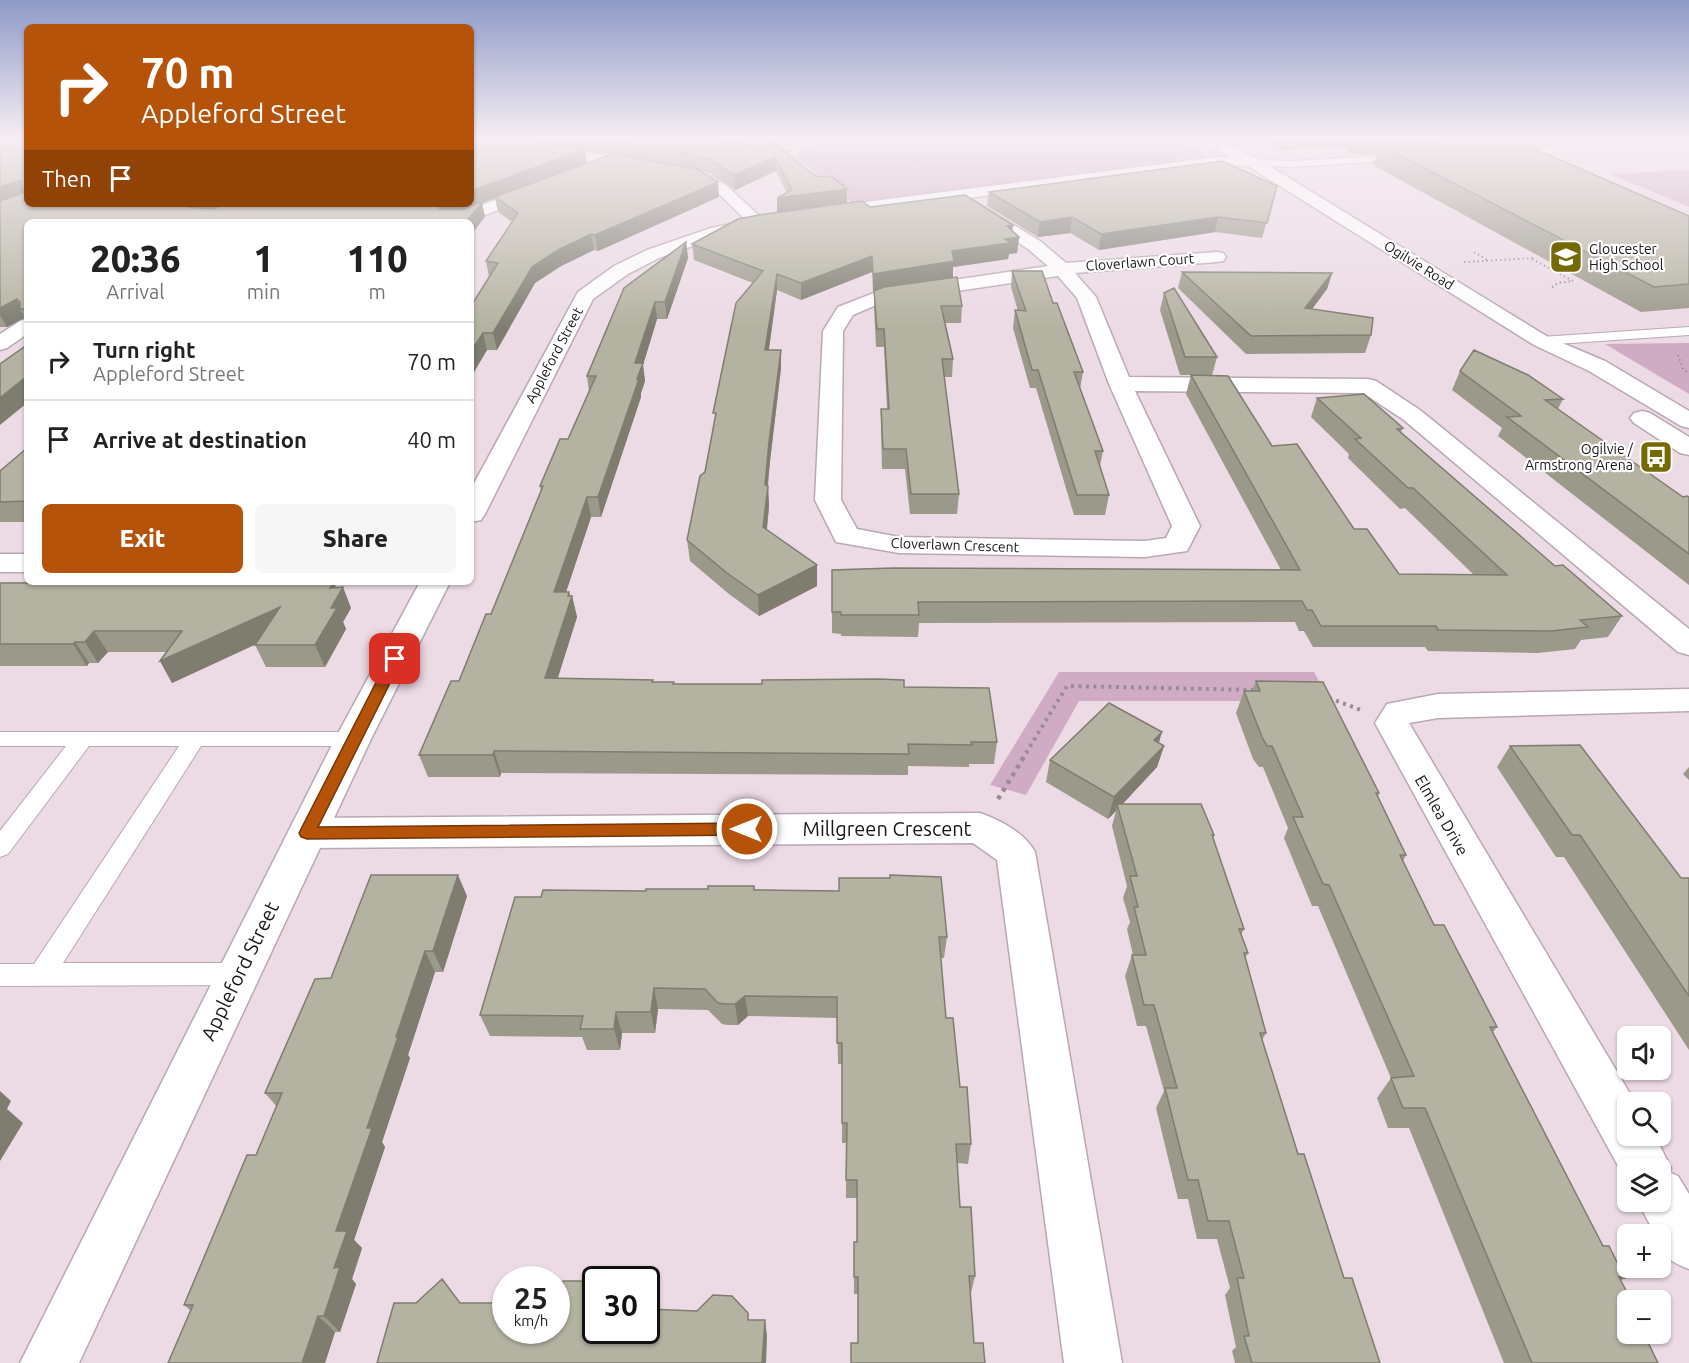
<!DOCTYPE html>
<meta charset="utf-8">
<style>
body{margin:0;font-family:Ubuntu,sans-serif;background:#f6f6f6;color:#222;height:100vh;display:flex;flex-direction:column;font-size:22px;white-space:nowrap}
*{box-sizing:border-box;margin:0}
p{font-size:20px;color:#767676}
.icon{flex:none;width:33px;height:33px;fill:none;stroke:currentColor;stroke-width:2;stroke-linecap:round;stroke-linejoin:round}
.map{position:relative;flex:1;overflow:hidden}
.panel{position:absolute;left:24px;top:219px;width:450px;height:366px;display:flex;flex-direction:column;background:#fff;border-radius:9px;box-shadow:0 2px 4px #0004}
.panel>*{flex:none}
.hud{position:absolute;left:24px;top:24px;width:450px;height:183px;border-radius:9px;box-shadow:0 2px 4px #0004;background:#b45309;color:#fff;overflow:hidden}
.fabs{position:absolute;left:1617px;top:1026px;display:grid;gap:12px}
.fabs a{display:grid;place-items:center;width:54px;height:54px;border-radius:9px;background:#fff;box-shadow:0 2px 4px #0004;font-size:30px}
.speed{position:absolute;left:492px;top:1266px;display:flex;gap:12px;font-size:30px;font-weight:700;text-align:center}
.speed>*{display:grid;place-content:center;width:78px;height:78px;border-radius:50%;background:#fff;box-shadow:0 2px 4px #0004;line-height:1}
.speed small{font-size:15px;font-weight:400}
.speed .limit{border:3px solid #111;border-radius:9px;background:#fff;color:#111}
.pin{position:absolute;display:grid;place-items:center;width:51px;height:51px;color:#fff;margin:-26px;border-radius:12px;box-shadow:0 3px 9px #0006}
.me{position:absolute;width:66px;margin:-33px;rotate:270deg;stroke-linejoin:round;filter:drop-shadow(0 0 4px #0008)}
.turn{display:flex;align-items:center;gap:21px;height:126px;padding:0 18px;font-size:27px}
.turn .icon{width:78px;height:78px;stroke-width:2.5}
.turn b{display:block;font-size:42px;line-height:51px}
.then{display:flex;align-items:center;height:57px;padding:0 18px;background:#0003;gap:12px;font-size:22px}
.eta{display:flex;justify-content:space-evenly;align-items:center;height:102px;text-align:center}
.eta b{font-size:36px;font-weight:800;line-height:42px}
.action{display:flex;gap:12px;margin-top:auto;padding:12px 18px}
.action a{flex:1;height:69px;border-radius:9px;background:#b45309;color:#fff;font-size:24px;font-weight:800;line-height:69px;text-align:center}
.action a+a{background:#f6f6f6;color:#222}
ul{padding:0;list-style:none}
li{display:flex;align-items:center;gap:18px;height:78px;padding:0 18px;border-top:2px solid #e0e0e0}
li div{flex:1}
li b{display:block;font-size:22px}
li em{font-style:normal}
.map>svg:first-child{display:block}
.green{fill:#cfacc3}
.lines{fill:none;stroke-linecap:round;stroke-linejoin:round}
.lane-casing{stroke:#b9a8b3;stroke-width:2}
.street-casing{stroke:#b9a8b3;stroke-width:3}
.secondary-casing{stroke:#b9a8b3;stroke-width:3}
.path-far3{stroke:#998b94;stroke-width:1.5;stroke-dasharray:1.5 2;stroke-linecap:butt}
.path-far2{stroke:#998b94;stroke-width:2;stroke-dasharray:1.5 3;stroke-linecap:butt}
.path-far1{stroke:#998b94;stroke-width:4;stroke-dasharray:3 4.5;stroke-linecap:butt}
.path{stroke:#998b94;stroke-width:4.5;stroke-dasharray:4 5;stroke-linecap:butt}
.lane{fill:#fff;fill-rule:evenodd}
.street{fill:#fff;fill-rule:evenodd}
.secondary{fill:#fff;fill-rule:evenodd}
.wall{fill:#9b998a;fill-rule:evenodd}
.shaded-wall{fill:#7e7d70}
.building{fill:#b4b2a0;stroke:#7e7d70;stroke-width:1.5}
.route{fill:#b45309;stroke:#753606;stroke-width:1.5}
.labels{text-anchor:middle;stroke-width:4.5;stroke-linejoin:round;paint-order:stroke}
.far-poi-label{font-size:14px;fill:#191317;stroke:#fff;text-anchor:start}
.far-street-label{font-size:14px;fill:#191317;stroke:#fff}
.street-label{font-size:16px;fill:#191317;stroke:#fff}
.near-street-label{font-size:20px;fill:#191317;stroke:#fff}
</style>
<div class="map">
<svg width="1689" height="1363" viewBox="0 0 1689 1363">
<rect width="100%" height="100%" fill="#ecdae5"/>
<path class="green" d="M822,138h349l36,18 -353,48 -60,-48z
M1689,170v37l-79,-33z
M1689,343v51l-84,-50z
M1059,672h255l16,29h-251l-53,94 -36,-10z"/>
<g class="lines">
<defs>
<path id="lane" d="M731,138h18l4,2 -4,2z
M1550,148l4,3 -1,2 -36,3 -4,-3 4,-3z
M1401,155l3,1v4l-113,7 -38,-2 -4,-3 4,-3 38,2z
M1689,327v8l-148,10 -6,-4 6,-4z
M0,732h353l7,2 3,5 -3,5 -7,2h-152l-138,217h175l9,3 4,8 -4,8 -9,3 -238,1v-22h34l145,-218h-90l-81,108 -8,3v-26l66,-85h-66z"/>
<path id="street" d="M471,138h30l175,29 33,8 17,10 41,38 -8,5 -6,-1 -37,-36 -17,-10 -203,-36 -25,-1z
M539,184l5,2 3,3 -3,3 -77,30h-23l2,-4z
M975,202l65,39 26,22 151,-11 6,1 3,4 -3,4 -6,1 -142,11 21,24 33,80 239,2 8,2 44,29 269,219v26l-11,-3 -274,-232 -41,-27 -228,-2 65,135 -13,25 -42,6 -246,-4 -63,-11 -21,-42 8,-169 15,-24 41,-16 169,-25 -20,-17 -59,-39 -2,-3zM1058,276l19,22 32,86 63,142 -6,12 -21,3 -246,-4 -42,-8 -16,-29 2,-169 10,-16 30,-13z
M27,319v15l-20,14 -7,2v-16l20,-13z
M1689,689v22l-251,7 -29,5 226,379h-7v34h27l16,32 -2,4 9,4 11,18v75c-18,-7 -29,-13 -29,-35h-5l-17,-32h22v-34h-32v16l-253,-461 12,-19 51,-10z
M980,813c20,7 45,20 55,39l87,511h-58l-67,-503 -24,-17 -666,5 -14,-4 -5,-11 5,-11 14,-4z"/>
<path id="secondary" d="M1196,138h17l45,21 290,178 57,24 84,50v17l-8,-2 -92,-55 -55,-26 -286,-179 -32,-1 -390,52 -8,-5 8,-5 390,-50h14z
M755,219l6,1 2,4 -2,4 -40,8 -62,22 -31,16 -35,25 -108,215 -4,6 -10,2v-33l107,-197 36,-26 33,-16 64,-22z
M1642,411l8,2 39,24v18l-9,-2 -46,-30 -4,-5 4,-5z
M0,554h27v18h-27z
M420,582h30l-79,157 -292,624h-59l315,-624z"/>
</defs>
<use href="#lane" class="lane-casing"/>
<use href="#street" class="street-casing"/>
<use href="#secondary" class="secondary-casing"/>
<path class="path-far3" d="M895,138l18,5
M919,138l-9,10 2,9 26,16
M785,154l34,11 27,21"/>
<path class="path-far2" d="M1474,252l13,8
M1532,259l41,22 -15,2 -7,5
M1464,262l71,-4
M1678,355l5,14 6,4"/>
<path class="path-far1" d="M1329,698l32,12
M1026,753l41,-67 190,4"/>
<path class="path" d="M998,799l29,-47"/>
<use href="#lane" class="lane"/>
<use href="#street" class="street"/>
<use href="#secondary" class="secondary"/>
</g>
<path class="wall" d="M0,138h27v66h444v-66h231l62,9 -1,-9h5l79,65 166,29 6,5 -2,16 -8,1 -1,5 -55,8v10l9,29 -1,17h-16l8,36 -1,18h-8l15,117 -2,20h-47l-5,-45h-23l-1,-41v-19h6l-3,-62h-8l-2,-39v-17l3,-1 -4,1 -1,-19 -71,28 -24,-10 -8,60h12v18l-11,93 -2,25 1,20 -2,23 50,57 -58,30 -30,-22 -39,-33 -3,-21 66,-257 -59,-23 -2,-16 85,-32 10,-19 -11,-22 -41,19 -25,-17 -11,-3 19,12 1,15 -121,54 -4,-1 -33,16 -26,17 -38,67h-10l-16,27 18,-100 -3,-16 26,-39 -14,-10 -3,-14 -13,5 3,14 -458,5v101l-3,-5 -17,9h-7zM585,150l26,4 -24,9z
M1261,138h227l-1,1 202,77v92l-48,4 -268,-147 4,-11 -21,1 -15,-8 -60,3z
M1277,186l-15,52 -47,-6 -116,18 -29,-17 -32,4 -51,-31 2,-14z
M686,242l2,16 -21,61h-10l-14,46 2,16 -4,12v4l-40,120h-10l-25,75 4,4h2l5,21 -20,62 96,3 21,2 230,3 93,55 -3,22h-25v3l-61,-1v9l-407,-2 -1,4h-72l-9,-22 40,-74 32,-67 50,-123 -1,-5 28,-47 21,-47 -2,-16z
M1012,271l41,32 30,69 -3,17 23,62 -3,15 9,29 -4,20h-31l-38,-127h-6l-17,-60 2,-18 3,1 -7,-24z
M1182,272l150,1 -5,16 -15,20 59,26 -6,18 -119,1 -68,-66z
M1164,293l53,64 -5,18 60,71 127,128 75,1 -69,-67 -5,1 -52,-51 1,-4 -38,-37 6,-19 86,30 -2,4 154,134 67,50 -14,21 -27,3 -6,9 -37,4 -110,-2 -3,-4h-112l-9,-16h-5l-4,-9 -376,1 -1,14 -77,-1v-2l-9,-1v-63h449l-95,-176 5,-19h-11l-20,-65z
M1460,371l103,28 -5,10 125,88h6v88l-191,-149 4,-8 -50,-38z
M27,448v74h-27v-51z
M258,582v1l78,4 15,21 -8,14 3,7 -21,38h-59l-11,-22 1,-1 -84,39 -12,-22 6,-9h-58l-10,11h-9l-2,3h-87v-83z
M1256,681l123,112 -1,3 28,59 -3,6 31,64 63,102 -4,5 110,214 22,32 -5,3 8,19 30,63h-154l-95,-235h-21l-11,-30 14,-20 -73,-172h-6l-28,-68 4,-10 -25,-61h-4l-6,-8 -17,-46 8,-22h8z
M1159,743l5,3 -7,21 -35,37 92,31 -1,4 31,90 -3,6 7,18 -3,5 21,75 -4,7 36,114 46,124 36,85h-145l-3,-12 4,-4 -11,-52 5,-7 -13,-49h-20l-9,-40h-10l-22,-91 8,-17 -18,-65h-9l-12,-50 7,-21h1l-6,-26 3,-7 -7,-24 4,-12 -15,-60 4,-15 -8,8 -62,-37 4,-22z
M1510,746l171,132h8v172l-125,-193h-8l-59,-90z
M1689,767v13l-6,-6z
M754,890l193,47 -3,21h-4l6,60 25,126 -3,20 -11,-1 3,44 15,69 -4,17 -113,50v-49h-4v-52h3v-44h-11v-55h-4v-79h-4l-1,-46 -89,-2 -10,9h-10l-6,-1 -14,-14 -50,-1 -3,24h-33l-2,17h-33l-5,-13 -92,-1 -10,-21 61,-118 105,-6z
M467,896l-24,76h-8l-27,83 2,3 -28,84 3,5 -31,93 8,8 -10,31 4,5 -16,48h-5l-10,31h-157l23,-52 -7,-6 72,-150 21,-48 -12,-14 66,-115z"/>
<path class="shaded-wall" d="M585,149l2,14 -105,40 3,14 -14,18v-13h-5l-28,-15 1,-3h32v-13z
M775,157l1,14 -41,19 -1,-15z
M21,180l1,7 4,9 -26,8v-17z
M718,182l1,15 -121,54 -3,-16z
M847,189v15l-70,9v-15z
M188,204h44l-39,18 -6,-15z
M1072,217l-2,16 -32,4 2,-15z
M1218,217l-3,15 -116,18 2,-16z
M1013,225l-1,13 7,-1 -2,16 -8,1 -1,5 -55,8v11l-80,13v-17l79,-23 55,-25z
M591,234l3,16 -33,16 -26,17 -38,67 -4,-17 39,-66 26,-17z
M686,242l2,16 -21,61 -2,-17z
M872,256v16l-71,28v-17z
M1332,273l-5,16 -27,36 5,-17z
M777,274v16l-11,78 -1,-18z
M17,299l5,10h-2l4,9 -17,9 -7,-12v-7z
M655,302l2,17 -14,46 2,16 -4,12v4l-40,120 -3,-20 37,-134z
M483,333l4,17 -16,27v-26z
M781,350v18l-11,93 -4,38 2,-13 1,20 -4,41 -2,-20 2,-42 4,-43z
M27,376v27l-27,22v-27z
M587,497l4,20 -32,96 -5,-21z
M817,565v21l-58,30 -1,-21z
M334,583l5,11 4,-7 8,21 -8,14 3,7 -21,38 -10,-22 15,-57z
M569,592l2,7 1,-3 5,21 -26,83 -6,-22z
M280,607l9,22 -117,54 -12,-22z
M94,631l14,21 -10,11 -13,-21z
M75,642l14,21 -2,3 -14,-22z
M1162,732l-6,21 8,-7 -7,21 -38,41 -2,-4 -1,7 -8,8 6,-22 40,-57z
M494,751l7,22 -1,4 -7,-22z
M458,875l9,21 -24,76 -10,-21z
M425,951l10,21 -27,83 2,3 -28,84 3,5 -31,93 8,8 -10,31 4,5 -16,48 -16,-16 12,-85 60,-194z
M654,988l4,21 -3,24 -4,-21z
M745,996l3,20 -10,9 -3,-21z
M616,1012l6,21 -2,17 -6,-21z
M0,1091l11,10 -4,8 16,14 -23,38z
M318,1316l17,16 -10,31h-23z
M765,1320l2,16 -1,27h-4z"/>
<path class="building" d="M0,138h27v51l-5,-2 -1,-7 -21,7z
M471,138h46l68,11 -114,42z
M593,138h109l69,10 -6,-10h3l15,12 7,1 -4,2 30,23 16,1 15,12 -70,9 15,-8 -17,-33 -41,18 -25,-16 -34,-8z
M1510,138l179,78v68l-35,3 -274,-142z
M612,154l85,15 21,13 -123,53 -4,-1 -33,16 -26,17 -39,66h-10l-12,18v-45l27,-43 -12,-2 32,-48 -23,-16z
M1222,161l55,25 -10,37 -49,-6 -117,17 -29,-17 -32,5 -51,-30z
M27,190v14h161l-1,3 26,2 14,-5h212l-1,3 2,2h23l19,-7 -16,20h-439v87h-7v-7l-3,-3 -17,9v-107l26,-9z
M965,195l48,30 -6,1 12,11 -14,2 5,4 -58,8 2,10 -81,13 -1,-18 -71,27 -24,-9 -12,76h16l-12,92 -4,43 3,1 -5,41 54,38 -59,30 -31,-22 -40,-33 13,-64 5,-4 11,-59h-3l23,-110 27,-32 -71,-27 46,-25 21,-4 103,-14 8,6z
M686,242l-21,60h-10l-20,61h8l-6,16h2l-41,118h-11l-33,95h15l-1,4h4l-27,82 108,2 -1,2h22l-1,2h89v-4l116,-1 26,1v7l85,1 8,54h-26l1,3 -64,-1 1,10 -415,-3 -1,4h-74l32,-74h8l27,-67h5l52,-128h-3l20,-47h8l28,-63h-9l37,-88z
M1012,271h30l11,32h4l26,69h-9l29,79h-8l14,44h-32l-39,-125h-6l-17,-60 11,1z
M1182,272l150,1 -27,35 68,10 -2,17 -120,1z
M957,277l5,29h-21l12,53h-11l17,135h-48l-5,-45h-23l-2,-40h8l-5,-80h-7l-3,-38 10,-4z
M1174,288l43,69h-32l-21,-64z
M27,345v31l-27,22v-34z
M1474,350l54,25 35,24 -18,1 138,97 4,-1 2,1v57l-182,-137 14,-1 -61,-45z
M1191,375l37,1 44,70 25,-2 57,85h13l32,45 108,1 -94,-87h-5l-53,-49 6,-1 -44,-40 47,-4 39,34 -6,1 158,137 8,-1 59,51 -42,4 8,7 -37,4 -113,-1 -2,-4h-115l-9,-16h-5l-5,-9 -384,1 1,13h-78v-3h-9v-42l61,-2 407,2z
M27,448v53l-27,1v-31z
M257,582l-1,1h78l-4,5 13,-1 -12,21h6l-22,37h-60l25,-38 -120,54 22,-30h-88l-9,11h-10l-2,2h-73v-61z
M1256,681l67,1 56,111h-3l30,62h-6l34,70h10l53,102h-7l113,219h6l16,32 -6,-1 12,23h-3v34h16l14,29h-126l-107,-255h-22l-12,-30 23,-2 -85,-191 -6,-1 -30,-67h10l-31,-71h-5l-5,-9 -18,-46h16z
M1109,703l53,29 -8,8 10,6 -50,51 -64,-37z
M1580,745l101,133h8v118l-109,-161h-8l-62,-89z
M1117,804h84l13,31h-2l32,94h-5l9,24h-4l22,80h-6l38,121h6l40,124h8l28,85h-128l-8,-27h5l-12,-58h7l-15,-57h-21l-10,-41h-10l-23,-92h12l-23,-83h-10l-12,-50h14l-12,-48h4l-8,-31h7z
M371,875h87l-25,76h-8l-29,86h2l-31,91h5l-36,103h11l-13,37 6,-1 -16,49h-6l-16,47h-134l25,-58h-9l63,-150h9l26,-62h-17l50,-114 16,-1z
M890,875l51,2 6,60h-8l7,81h7l7,69h7l4,57h-15l4,63h11l4,69h-6l5,67h9l2,20h-134v-20h7v-66h-4v-35h3v-62h-11l1,-57h-5v-80h-5v-46l-92,-1 -10,8h-10l-7,-1 -13,-14 -51,-1 -3,24h-35l-2,17h-34l3,-13 -103,-1 35,-118h26l2,-7 103,1v-2h62v-3h46v4l85,1v-13h51z
M442,1279l18,24h46v27h50v-27h3l4,-22h33v49h50v-21l51,2 16,-16 19,1 16,17v7h17l-3,43h-385l17,-60h22z"/>
<linearGradient id="sky" x2="0" y2="1"><stop stop-color="#8e9ac7"/><stop offset="0.42" stop-color="#f6eef3"/><stop offset="1" stop-color="#f6eef3" stop-opacity="0"/></linearGradient>
<rect width="1689" height="328" fill="url(#sky)"/>
<path class="route" d="M395,655l7,4 -84,168 429,-4 6,2 2,4 -2,5 -6,1 -440,4 -6,-2 -2,-4 89,-174z"/>
<defs>
<symbol id="school-square" viewBox="-11 -11 22 22"><rect x="-9" y="-9" width="18" height="18" rx="4" fill="#746a04" stroke="#fff"/><path d="M0-5L7-2L0 1L-7-2ZM-4 1L0 2.5L4 1V4Q0 6-4 4Z" fill="#fff"/></symbol>
<symbol id="bus-square" viewBox="-11 -11 22 22"><rect x="-9" y="-9" width="18" height="18" rx="4" fill="#746a04" stroke="#fff"/><path d="M-5-6H5V4H4V6H2V4H-2V6H-4V4H-5ZM-3.5-4V0h7V-4ZM-3.5 1.2v1.5H-2V1.2ZM2 1.2v1.5H3.5V1.2Z" fill="#fff"/></symbol>
</defs>
<g fill-rule="evenodd">
<use href="#school-square" x="1547" y="238" width="38" height="38"/>
<use href="#bus-square" x="1637" y="438" width="38" height="38"/>
</g>
<g class="labels">
<g class="far-poi-label">
<text x="1589" y="254">Gloucester<tspan x="1589" dy="16">High School</tspan></text>
<text x="1633" y="454" text-anchor="end">Ogilvie /<tspan x="1633" dy="16">Armstrong Arena</tspan></text>
</g>
<g class="far-street-label">
<text transform="translate(1140 262) rotate(-4)" y="5">Cloverlawn Court</text>
<text transform="translate(1419 265) rotate(32)" y="5">Ogilvie Road</text>
<text transform="translate(554 355) rotate(-62)" y="5">Appleford Street</text>
<text transform="translate(955 545) rotate(2)" y="5">Cloverlawn Crescent</text>
</g>
<g class="street-label">
<text transform="translate(1442 815) rotate(60)" y="6">Elmlea Drive</text>
</g>
<g class="near-street-label">
<text x="887" y="836">Millgreen Crescent</text>
<text transform="translate(240 971) rotate(-64)" y="7">Appleford Street</text>
</g>
</g>
</svg>
<div class="fabs">
<a><svg class="icon" aria-label="sound" viewBox="0 0 24 24"><path d="M4 9h4l5-4v14l-5-4H4zM17 9q2 3 0 6"/></svg></a>
<a><svg class="icon" aria-label="search" viewBox="0 0 24 24"><circle cx="10" cy="10" r="6"/><path d="M15 15l6 6"/></svg></a>
<a><svg class="icon" aria-label="layers" viewBox="0 0 24 24"><path d="M12 4l9 5-9 5-9-5zM3 14l9 5 9-5"/></svg></a>
<a>+</a>
<a>−</a>
</div>
<div class="speed"><div>25<small>km/h</small></div><div class="limit">30</div></div>
<div class="pin" style="left:395px;top:659px;background:#d93025"><svg class="icon" aria-label="arrive" viewBox="0 0 24 24"><path d="M6 21V4h12l-3 4 3 4H6"/></svg></div>
<svg class="me" style="left:747px;top:829px" viewBox="-20 -20 40 40"><circle r="17" fill="#b45309" stroke="#fff" stroke-width="3"/><path d="M0-11L8 9 0 5-8 9z" fill="#fff"/></svg>
<div class="hud">
<div class="turn"><svg class="icon" aria-label="right" viewBox="0 0 24 24"><path d="M7 20v-9h11M14 6l5 5-5 5"/></svg><div><b>70 m</b>Appleford Street</div></div>
<div class="then">Then<svg class="icon" aria-label="arrive" viewBox="0 0 24 24"><path d="M6 21V4h12l-3 4 3 4H6"/></svg></div>
</div>
<section class="panel">
<div class="eta">
<div><b>20:36</b><p>Arrival</p></div>
<div><b>1</b><p>min</p></div>
<div><b>110</b><p>m</p></div>
</div>
<ul>
<li><svg class="icon" aria-label="right" viewBox="0 0 24 24"><path d="M7 20v-9h11M14 6l5 5-5 5"/></svg><div><b>Turn right</b><p>Appleford Street</p></div><em>70 m</em></li>
<li><svg class="icon" aria-label="arrive" viewBox="0 0 24 24"><path d="M6 21V4h12l-3 4 3 4H6"/></svg><div><b>Arrive at destination</b></div><em>40 m</em></li>
</ul>
<div class="action"><a>Exit</a><a>Share</a></div>
</section>
</div>
